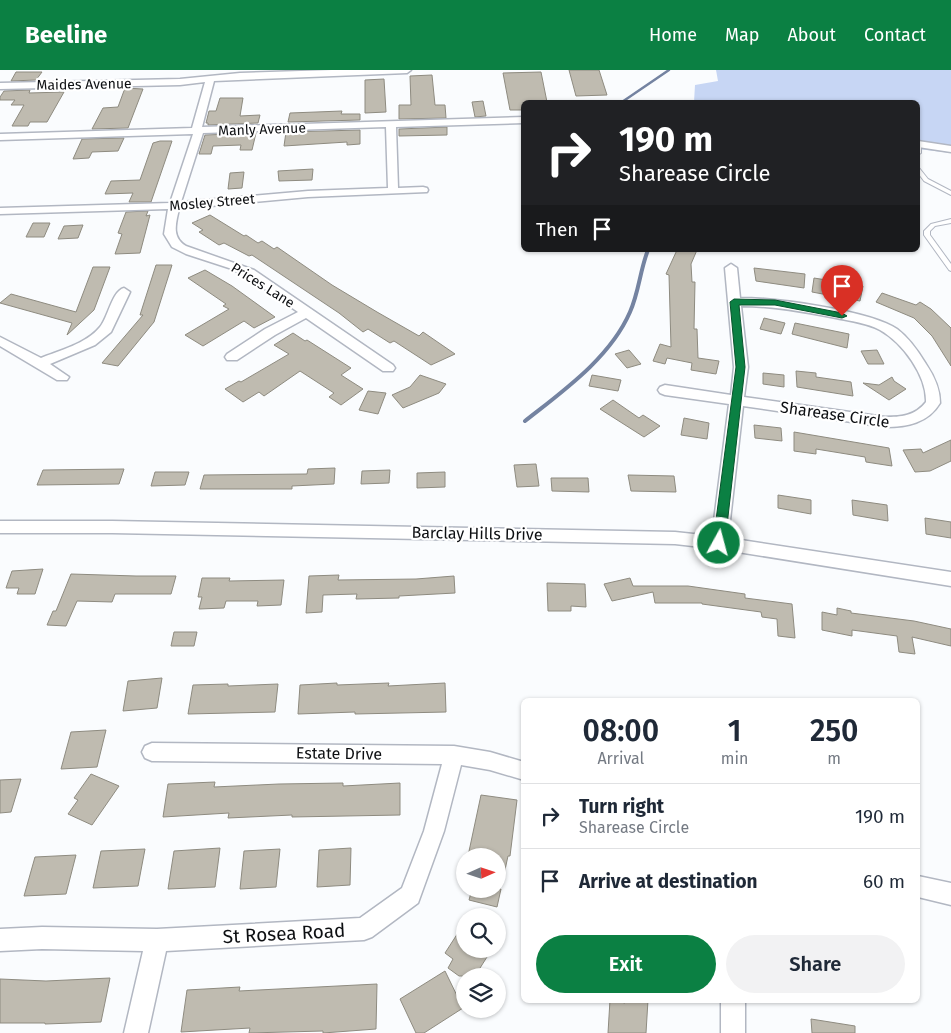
<!DOCTYPE html>
<style>
body{margin:0;font-family:"Fira Sans",sans-serif;background:#f2f2f3;color:#1f2937;height:100vh;display:flex;flex-direction:column;font-size:19px;white-space:nowrap}
*{box-sizing:border-box;margin:0}
p{font-size:16px;color:#747a83}
.icon{flex:none;width:28px;height:28px;fill:none;stroke:currentColor;stroke-width:2;stroke-linecap:round;stroke-linejoin:round}
.map{position:relative;flex:1;overflow:hidden}
.drawer{position:absolute;left:521px;top:628px;width:399px;height:305px;display:flex;flex-direction:column;background:#fff;border-radius:8px;box-shadow:0 1px 4px #0004}
.drawer>*{flex:none}
.top-card{position:absolute;left:521px;top:30px;width:399px;height:152px;border-radius:8px;box-shadow:0 1px 4px #0004;background:#202124;color:#fff;overflow:hidden}
.needle{width:32px;rotate:87deg}
.fabs{position:absolute;left:456px;top:778px;display:grid;gap:10px}
.fabs a{display:grid;place-items:center;width:50px;height:50px;border-radius:50%;background:#fff;box-shadow:0 1px 4px #0004;font-size:25px}
.pin{position:absolute;display:grid;place-items:center;width:42px;height:42px;color:#fff;margin:-51px -21px;border-radius:50% 50% 50% 0;rotate:-45deg;box-shadow:0 0 5px #0007}
.pin .icon{rotate:45deg}
.me{position:absolute;width:55px;margin:-28px;rotate:7deg;stroke-linejoin:round;filter:drop-shadow(0 0 4px #0008)}
.turn{display:flex;align-items:center;gap:18px;height:105px;padding:0 15px;font-size:22px}
.turn .icon{width:65px;height:65px;stroke-width:2.5}
.turn b{display:block;font-size:35px;line-height:42px}
.then{display:flex;align-items:center;height:48px;padding:0 15px;background:#0003;gap:10px;font-size:19px}
.eta{display:flex;justify-content:space-evenly;align-items:center;height:85px;text-align:center}
.eta b{font-size:30px;font-weight:600;line-height:35px}
.primary-button{display:flex;gap:10px;margin-top:auto;padding:10px 15px}
.primary-button a{flex:1;height:58px;border-radius:30px;background:#0b8043;color:#fff;font-size:20px;font-weight:600;line-height:58px;text-align:center}
.primary-button a+a{background:#f2f2f3;color:#1f2937}
ul{padding:0;list-style:none}
li{display:flex;align-items:center;gap:15px;height:65px;padding:0 15px;border-top:1px solid #e0e1e3}
li div{flex:1}
li b{display:block;font-size:19px}
li em{font-style:normal}
header{display:flex;align-items:center;gap:30px;box-sizing:border-box;height:70px;padding:0 25px;background:#0b8043;color:#fff}
header strong{font-size:24px}
nav{display:flex;gap:28px;margin-inline-start:auto;font-size:18px}
.map>svg:first-child{display:block}
.green{fill:#c7d6f4}
.lines{fill:none;stroke-linecap:round;stroke-linejoin:round}
.stream-far1{stroke:#7483a1;stroke-width:2.5}
.stream{stroke:#7483a1;stroke-width:4}
.building{fill:#bfbbb0;stroke:#8e8b80}
.lane-casing{stroke:#b2b7c2;stroke-width:2}
.street-casing{stroke:#b2b7c2;stroke-width:3}
.lane{fill:#fff;fill-rule:evenodd}
.street{fill:#fff;fill-rule:evenodd}
.route{fill:#0b8043;stroke:#07532c}
.labels{text-anchor:middle;stroke-width:4.5;stroke-linejoin:round;paint-order:stroke}
.far-street-label{font-size:14px;fill:#0d0f12;stroke:#fff}
.street-label{font-size:16px;fill:#0d0f12;stroke:#fff}
.near-street-label{font-size:19px;fill:#0d0f12;stroke:#fff}
</style>
<header>
<strong>Beeline</strong>
<nav><a>Home</a><a>Map</a><a>About</a><a>Contact</a></nav>
</header>
<div class="map">
<svg width="951" height="963" viewBox="0 0 951 963">
<rect width="100%" height="100%" fill="#fafcfe"/>
<path class="green" d="M716,0h235v83l-33,-4v-47h-224l1,-17 23,-4z"/>
<g class="lines">
<path class="stream-far1" d="M622,32l47,-32"/>
<path class="stream" d="M525,351c38,-30 85,-63 105,-109 9,-20 10,-42 18,-62"/>
</g>
<path class="building" d="M569,0h30l8,25 -31,1z
M16,2h26l-6,8 -25,1z
M541,2l6,30h-23v8h-14l-7,-37z
M432,5l3,30h10l1,13 -47,1v-14h12l-1,-29z
M384,9l2,33 -21,1v-33z
M125,18l18,1 -15,39 -36,1 11,-21 15,-1z
M30,20l-1,3 35,-1 -17,30h-17l-2,4h-16l12,-21h-13l4,-5h-15v-3l4,-6z
M220,28h23l-3,18 20,-1 -2,8 -50,2v-2h-2l3,-12h7z
M483,31l3,15 -11,1 -3,-15z
M342,41l-1,3h19v6l-72,2 2,-9z
M447,57v8l-48,1v-7z
M360,60v14l-13,1v-3l-63,4 2,-14z
M256,63l-4,17h-12l1,-5 -28,1 -2,8h-12l6,-19z
M124,68l-6,13 -26,1 -3,6 -16,1 9,-20z
M160,71h12l-21,61h-22l4,-9 -28,1 6,-13 29,-1 13,-37z
M313,99l-1,11 -33,1 -1,-10z
M244,102l-2,16 -14,1 2,-16z
M148,141l-2,5 4,-1 -10,38 -25,1 7,-20 -4,-1 8,-21z
M210,145l34,21 2,-1 12,8 4,-2 12,8 3,-2 55,38 45,27 42,24 4,-4 32,22 -24,11 -37,-24 -4,2 -22,-14 -5,3 -24,-19 -87,-58 -3,1 -25,-13 -5,2 -20,-13 4,-2 -11,-7z
M33,153h17l-6,14h-18z
M83,155l-5,13 -20,1 6,-13z
M677,180h20l-6,14 1,18h3l-1,47h3l1,29 21,3 -3,13 -25,-4 1,-7 -25,-5 -2,6 -12,-3 7,-17 11,3 -2,-72 -3,-1z
M156,195h16l-18,57 -36,44 -16,-3 41,-48h-3z
M93,197h17l-16,43 -27,25 5,-12 -72,-20 11,-9 65,18z
M754,198l51,6 -1,14 -48,-7z
M205,200l27,16 43,31 -21,11 -10,-7 -41,25 -18,-11 44,-26 -6,-3 3,-2 -38,-26z
M814,208l49,8 -3,15 -48,-9z
M882,223l34,12 4,-3 11,7 20,19v38l-19,-30 -18,-18 -38,-16z
M764,248l21,5 -4,11 -21,-5z
M795,253l54,11 -2,14 -55,-14z
M293,263l12,8 2,-1 44,28 -10,7 22,14 -22,16 -12,-8 5,-4 -34,-22 -36,25 -5,-4 -16,10 -18,-13 14,-8 2,1 48,-28 -15,-9z
M629,280l12,14 -14,4 -12,-14z
M877,280l7,14h-16l-7,-13z
M796,301l20,2v4l35,5 2,14 -56,-9z
M763,303l21,2v12l-21,-3z
M420,305l26,9 -7,9 -36,15 -11,-13 18,-8z
M592,305l29,5 -3,11 -29,-5z
M892,307l2,4 12,8 -17,11 -26,-17 16,2z
M368,321l18,2 -8,21 -19,-4z
M613,330l26,18 4,-3 17,11 -16,11 -44,-28z
M684,348l25,5 -2,16 -26,-4z
M754,355l27,3 1,13 -27,-3z
M794,362l95,16 3,18 -26,-4 -1,-5 -49,-8v5l-22,-3z
M951,370v21l-21,10 -15,1 -12,-22 18,-1 2,4z
M536,394l3,22 -22,1 -3,-22z
M335,398l-1,16 -42,2v3h-92l4,-14 103,-1 1,-5z
M124,399l-5,15 -82,1 6,-15z
M390,400l-1,13 -28,1 1,-13z
M155,402h34l-4,13 -34,1z
M445,402v15l-28,1v-15z
M628,405l46,1 2,16 -45,-1z
M551,408h37l1,14 -37,-1z
M778,425l33,5v14l-33,-6z
M852,430l35,5 1,16 -35,-6z
M925,448l26,4v16l-25,-4z
M43,499l-8,25h-18l2,-6h-13l6,-17z
M71,504l65,2h40l-5,18h-56l-3,8 -35,-1 -11,25 -19,-1 6,-14h3z
M339,505l-1,5 78,-1 38,-3 1,17 -56,3v2l-43,1 1,-5 -34,1 -1,17 -16,1 3,-37z
M202,508h28l-1,3 55,-1 -3,25 -24,1 1,-5h-32l-2,7 -25,1 3,-12h-4z
M630,508l3,8h55l57,8v4l47,6 3,34 -17,-2 -1,-17 -15,-2 -1,-5 -59,-8v-1h-47l-2,-11 -41,9 -8,-17z
M547,513l38,1 1,23 -15,-1v5h-23z
M837,538l14,3v2l63,8 37,8v17l-39,-9 3,17 -16,-2 -2,-16 -45,-6v6l-30,-6v-18l15,3z
M174,562h23l-3,14h-23z
M162,608l-5,30 -34,3 5,-30z
M337,613v2l52,-2 -1,3 57,-3 1,29 -91,2v-2l-57,2 2,-29z
M228,614v2l50,-2 -3,28 -87,2 5,-29z
M106,660l-9,37 -36,2 10,-37z
M91,704l28,12 -27,39 -24,-11 10,-14 -4,-2z
M21,709l-10,33 -11,1v-33z
M215,712l-1,5 65,-3 64,-1v3l57,-3v32l-108,2v-2l-64,3 1,-5 -66,4 5,-33z
M481,725l36,5 -7,56h-2l-5,23 -5,-1v-22h-30z
M220,778l-5,39 -47,2 6,-38z
M351,778l-1,37 -33,2 2,-37z
M145,779l-7,37 -45,2 8,-37z
M280,779l-4,38 -36,2 4,-38z
M76,785l-10,39 -42,2 11,-39z
M472,819h29l-4,18 -28,-7z
M465,852v27h27l-17,27h-16l-11,-8 5,-9 -8,-6z
M445,901l18,37 -39,25h-8l-16,-34z
M110,908l-9,44 -56,2v-1h-45v-44l46,2z
M377,914l-1,45 -53,4v-2l-74,2 1,-5 -69,4 6,-42 53,-3 -1,4z
M610,930l15,3v-3h23l-2,33h-38z
M811,949l44,7v7h-43z"/>
<g class="lines">
<defs>
<path id="lane" d="M918,72l3,2v9l-3,2z
M918,98l2,1 8,10 23,12v4l-27,-14 -6,-8z
M951,149v4l-16,3 -5,5v4l21,29v7l-2,-1 -25,-35v-4l7,-7z"/>
<path id="street" d="M332,0h79l-4,3 -193,8 -12,46 322,-10v6l-128,4 2,61 25,-1 4,1 1,2 -1,2 -119,5 -129,12c-3,14 -8,28 7,37l68,24 139,95 2,3 -2,3h-10l-77,-53 -31,17 -38,25h-10l-2,-3 2,-3 38,-25 33,-17 -52,-36 -17,-8 -43,-14 -14,-7 -8,-13 4,-25 -168,5v-6l170,-5 23,-69 -193,6v-6l192,-6 13,-46 -25,3 -180,4v-6l180,-4 60,-6zM386,57l2,61 -80,3 -127,11 22,-69z
M918,71l33,5v6l-33,-5z
M731,194l6,4 3,30c35,0 129,12 157,31 12,9 21,22 29,35 8,12 14,24 14,39 -12,20 -33,24 -55,24l-142,-21 -15,132 223,34v14l-232,-37 -44,-5 -563,-11h-112v-12h112l563,11 37,4 17,-132 -64,-9 -5,-2 -2,-3 2,-3 5,-2 66,10 3,-28 -9,-99zM741,236c32,0 64,6 95,12 15,3 31,5 44,12 23,13 47,46 46,72 -11,14 -25,15 -41,15l-141,-20 4,-30z
M124,218l6,4 -19,40 -16,13 -45,19 19,13 -2,3h-10l-57,-34v-9l41,21c19,-8 45,-14 59,-31 8,-9 12,-36 24,-39z
M152,673l302,3 36,6 34,10v18l-34,-10 -29,-5 -17,66 -26,72 -46,34 -8,3 -198,11 -18,82h-24l19,-82 -101,-2 -42,2v-22l42,-2 115,2 203,-11 42,-30 22,-57 18,-67 -290,-3 -7,-3 -3,-6 3,-6z
M918,806l33,7v22l-33,-8z
M721,930h24v33h-24z"/>
</defs>
<use href="#lane" class="lane-casing"/>
<use href="#street" class="street-casing"/>
<use href="#lane" class="lane"/>
<use href="#street" class="street"/>
</g>
<path class="route" d="M734,229l41,1 67,13 5,3 -5,2 -67,-13h-36l6,62 -20,176 -6,4 -6,-4 23,-176 -6,-65z"/>
<g class="labels">
<g class="far-street-label">
<text transform="translate(84 14) rotate(-1)" y="5">Maides Avenue</text>
<text transform="translate(262 59) rotate(-2)" y="5">Manly Avenue</text>
<text transform="translate(212 132) rotate(-5)" y="5">Mosley Street</text>
<text transform="translate(263 215) rotate(32)" y="5">Prices Lane</text>
</g>
<g class="street-label">
<text transform="translate(835 344) rotate(8)" y="6">Sharease Circle</text>
<text transform="translate(477 463) rotate(1)" y="6">Barclay Hills Drive</text>
<text transform="translate(339 683) rotate(1)" y="6">Estate Drive</text>
</g>
<g class="near-street-label">
<text transform="translate(284 863) rotate(-3)" y="7">St Rosea Road</text>
</g>
</g>
</svg>
<div class="fabs">
<a><svg class="needle" viewBox="-14 -14 28 28"><path d="M0-13l5 13h-10z" fill="#e53935"/><path d="M0 13l5-13h-10z" fill="#747a83"/></svg></a>
<a><svg class="icon" aria-label="search" viewBox="0 0 24 24"><circle cx="10" cy="10" r="6"/><path d="M15 15l6 6"/></svg></a>
<a><svg class="icon" aria-label="layers" viewBox="0 0 24 24"><path d="M12 4l9 5-9 5-9-5zM3 14l9 5 9-5"/></svg></a>
</div>
<div class="pin" style="left:842px;top:246px;background:#d93025"><svg class="icon" aria-label="arrive" viewBox="0 0 24 24"><path d="M6 21V4h12l-3 4 3 4H6"/></svg></div>
<svg class="me" style="left:719px;top:473px" viewBox="-20 -20 40 40"><circle r="17" fill="#0b8043" stroke="#fff" stroke-width="3"/><path d="M0-11L8 9 0 5-8 9z" fill="#fff"/></svg>
<div class="top-card">
<div class="turn"><svg class="icon" aria-label="right" viewBox="0 0 24 24"><path d="M7 20v-9h11M14 6l5 5-5 5"/></svg><div><b>190 m</b>Sharease Circle</div></div>
<div class="then">Then<svg class="icon" aria-label="arrive" viewBox="0 0 24 24"><path d="M6 21V4h12l-3 4 3 4H6"/></svg></div>
</div>
<section class="drawer">
<div class="eta">
<div><b>08:00</b><p>Arrival</p></div>
<div><b>1</b><p>min</p></div>
<div><b>250</b><p>m</p></div>
</div>
<ul>
<li><svg class="icon" aria-label="right" viewBox="0 0 24 24"><path d="M7 20v-9h11M14 6l5 5-5 5"/></svg><div><b>Turn right</b><p>Sharease Circle</p></div><em>190 m</em></li>
<li><svg class="icon" aria-label="arrive" viewBox="0 0 24 24"><path d="M6 21V4h12l-3 4 3 4H6"/></svg><div><b>Arrive at destination</b></div><em>60 m</em></li>
</ul>
<div class="primary-button"><a>Exit</a><a>Share</a></div>
</section>
</div>
